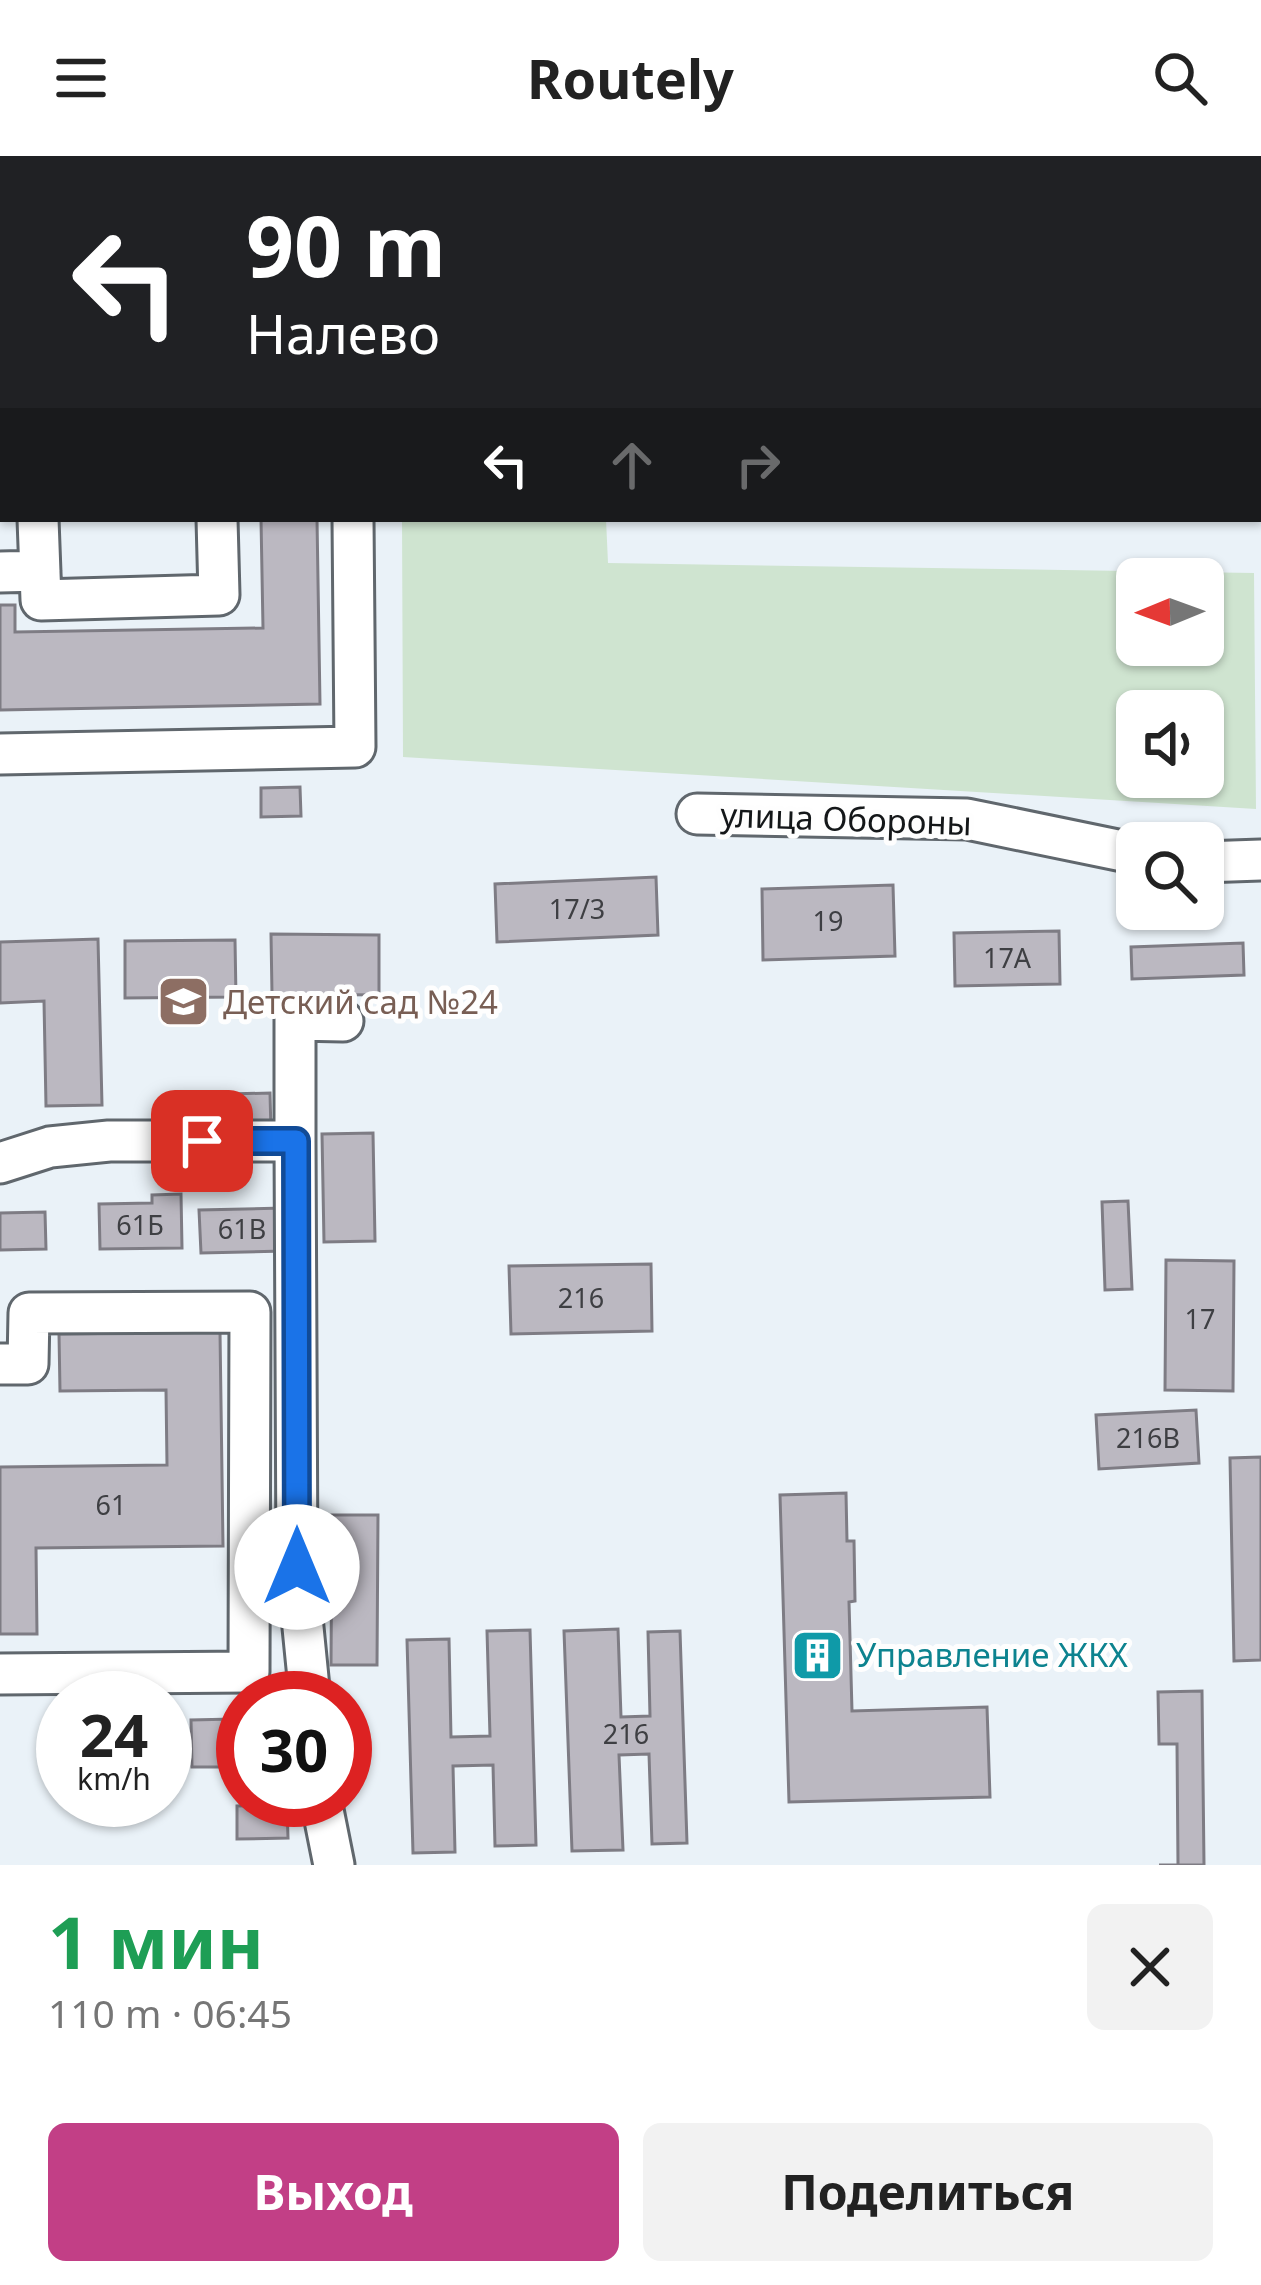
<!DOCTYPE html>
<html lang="ru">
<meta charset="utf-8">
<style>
body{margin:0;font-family:"Noto Sans",sans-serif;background:#f2f2f2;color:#222;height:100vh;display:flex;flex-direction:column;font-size:45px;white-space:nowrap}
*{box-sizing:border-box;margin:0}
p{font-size:39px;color:#767676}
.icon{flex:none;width:66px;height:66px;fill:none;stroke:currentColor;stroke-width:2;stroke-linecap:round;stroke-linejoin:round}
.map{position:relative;height:1709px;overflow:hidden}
.drawer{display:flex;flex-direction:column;background:#fff;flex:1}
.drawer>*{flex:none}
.banner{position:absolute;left:0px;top:0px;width:1263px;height:366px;box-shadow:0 3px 9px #0004;background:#202124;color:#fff;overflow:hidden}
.needle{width:78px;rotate:269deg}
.fabs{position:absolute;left:1116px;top:402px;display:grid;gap:24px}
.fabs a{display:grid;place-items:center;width:108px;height:108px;border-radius:18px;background:#fff;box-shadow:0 3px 9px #0004;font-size:60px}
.speed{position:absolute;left:36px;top:1515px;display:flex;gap:24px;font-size:60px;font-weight:700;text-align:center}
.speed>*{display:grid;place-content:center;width:156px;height:156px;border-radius:50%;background:#fff;box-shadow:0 3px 9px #0004;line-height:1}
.speed small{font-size:30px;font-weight:400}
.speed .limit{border:18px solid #d22;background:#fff;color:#111}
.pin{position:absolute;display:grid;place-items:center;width:102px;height:102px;color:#fff;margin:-51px;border-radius:24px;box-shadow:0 6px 18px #0006}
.me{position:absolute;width:132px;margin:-66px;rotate:0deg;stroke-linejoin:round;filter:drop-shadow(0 0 9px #0008)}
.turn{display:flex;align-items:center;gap:42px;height:252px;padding:0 48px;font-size:54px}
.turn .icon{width:156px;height:156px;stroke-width:2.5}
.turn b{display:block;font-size:84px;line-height:102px}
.lanes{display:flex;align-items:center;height:114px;padding:0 48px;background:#0003;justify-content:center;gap:60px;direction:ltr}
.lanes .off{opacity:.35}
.round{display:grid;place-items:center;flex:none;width:126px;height:126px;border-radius:18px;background:#f2f2f2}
.summary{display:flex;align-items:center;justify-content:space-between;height:204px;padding:0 48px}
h1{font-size:72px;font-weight:700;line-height:90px;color:#1e9e55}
.button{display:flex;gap:24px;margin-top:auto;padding:24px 48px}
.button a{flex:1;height:138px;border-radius:18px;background:#c23f86;color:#fff;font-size:48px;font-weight:700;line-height:138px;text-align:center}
.button a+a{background:#f2f2f2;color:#222}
header{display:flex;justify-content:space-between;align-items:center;height:156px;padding:0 48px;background:#fff;font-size:54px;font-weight:700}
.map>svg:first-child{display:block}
.green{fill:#cfe4d0;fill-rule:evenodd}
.building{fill:#bbb8c1;stroke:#7e7c84;stroke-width:3}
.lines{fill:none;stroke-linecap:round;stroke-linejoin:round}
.minor-casing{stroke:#60676d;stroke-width:45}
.minor{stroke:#fff;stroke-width:39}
.route-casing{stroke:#114b97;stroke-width:30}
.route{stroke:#1a73e8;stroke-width:21}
.labels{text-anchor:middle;stroke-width:10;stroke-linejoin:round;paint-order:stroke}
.number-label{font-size:27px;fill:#3e3f43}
.street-label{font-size:33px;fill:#141719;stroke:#fefefe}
.education-label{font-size:33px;fill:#785e54;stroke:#fefefe;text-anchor:start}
.culture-label{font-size:33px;fill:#0d838f;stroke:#fefefe;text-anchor:start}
</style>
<header><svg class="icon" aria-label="menu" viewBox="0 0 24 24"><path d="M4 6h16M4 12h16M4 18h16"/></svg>Routely<svg class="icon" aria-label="search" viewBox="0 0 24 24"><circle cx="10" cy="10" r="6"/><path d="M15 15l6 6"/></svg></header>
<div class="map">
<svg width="1261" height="1709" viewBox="0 0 1261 1709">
<rect width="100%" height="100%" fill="#eaf2f8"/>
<path class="green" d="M402,363h204l2,44 646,10 2,236 -853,-52zM1137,423h66v66h-66zM1137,555h66v66h-66z"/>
<path class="building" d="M726,0h359v3h-359z
M261,363h56l3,185 -320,6v-105h15v27l248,-4z
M300,631l1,29 -40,1v-29z
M656,721l2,58 -161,7 -2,-58z
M893,729l2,71 -132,4 -1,-71z
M1059,775l1,53 -105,2 -1,-53z
M271,778l108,1v60l-107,-1z
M98,783l4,166 -56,1 -2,-105 -44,2v-61z
M235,784l1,57 -111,1v-57z
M1243,787l1,32 -112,4 -1,-32z
M270,937l1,39 -40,1 -2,-39z
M373,977l2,108 -51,1 -2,-108z
M181,1038l1,54 -82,1 -1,-45 53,-1v-8z
M1128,1045l4,88 -27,1 -3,-88z
M283,1052l1,43 -83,2 -2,-43z
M45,1056l1,37 -46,1v-37z
M1166,1104l68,1 -1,130 -68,-1z
M651,1108l1,67 -141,3 -2,-68z
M220,1176l3,214 -187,2 1,86h-37v-167l167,-2 -1,-75 -106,1 -1,-57z
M1196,1254l3,53 -100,6 -3,-54z
M1261,1301v203l-27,1 -4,-203z
M846,1337l1,48h7l1,60 -6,1 3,109 135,-4 3,90 -201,5 -9,-307z
M332,1359h46l-1,150h-46z
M618,1473l3,88 29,-1 -2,-84 32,-1 7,212 -35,1 -3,-90 -30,1 4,95 -51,1 -8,-220z
M530,1474l6,215 -41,1 -2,-81 -40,1 2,86 -42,1 -6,-213 42,-1 2,98 39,-1 -3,-105z
M1202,1535l2,174h-45h19l-1,-121h-18l-1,-52z
M233,1563v12h10v43h-14v-7h-37l-1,-47z
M287,1649l1,33 -51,1v-33z"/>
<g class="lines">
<defs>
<path id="minor" d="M28,0l1,3
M207,0v3
M350,0v3
M38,363l3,81 178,-5 -2,-76
M0,416l40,-1
M0,598l355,-7 -2,-228
M697,658l270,5 170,35
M1203,706l58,-2
M295,985l2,426 13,131
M0,1007l50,-16 59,-6h186v-121l48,1
M0,1208h28l1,-51 221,-1 -1,360 -249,2
M321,1644l13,65"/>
</defs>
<use href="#minor" class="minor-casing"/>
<use href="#minor" class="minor"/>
</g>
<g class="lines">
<defs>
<path id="route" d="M202,985h94l1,426"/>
</defs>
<use href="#route" class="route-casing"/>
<use href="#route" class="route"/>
</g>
<defs>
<symbol id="school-square" viewBox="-11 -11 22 22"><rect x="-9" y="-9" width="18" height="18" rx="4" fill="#8d6e63" stroke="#fefefe"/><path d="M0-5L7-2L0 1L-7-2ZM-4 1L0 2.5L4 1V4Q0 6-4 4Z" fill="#fff"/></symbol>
<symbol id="building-square" viewBox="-11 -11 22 22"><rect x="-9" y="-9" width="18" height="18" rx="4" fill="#0f9aa8" stroke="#fefefe"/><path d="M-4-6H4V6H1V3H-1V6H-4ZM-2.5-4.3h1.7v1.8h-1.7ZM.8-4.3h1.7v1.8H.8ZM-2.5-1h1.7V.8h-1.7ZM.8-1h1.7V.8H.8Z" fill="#fff"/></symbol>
</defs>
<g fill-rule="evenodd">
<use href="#school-square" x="154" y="816" width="59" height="59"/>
<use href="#building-square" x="788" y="1470" width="59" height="59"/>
</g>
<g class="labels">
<g class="number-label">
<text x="577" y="763">17/3</text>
<text x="828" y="775">19</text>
<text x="1007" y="812">17А</text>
<text x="140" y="1079">61Б</text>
<text x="242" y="1083">61В</text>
<text x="581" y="1152">216</text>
<text x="1200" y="1173">17</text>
<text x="1148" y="1292">216В</text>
<text x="111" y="1359">61</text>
<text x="626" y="1588">216</text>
</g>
<g class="street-label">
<text transform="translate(846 663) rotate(2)" y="12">улица Обороны</text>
</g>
<g class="education-label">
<text x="223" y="858">Детский сад №24</text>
</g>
<g class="culture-label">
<text x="856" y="1511">Управление ЖКХ</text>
</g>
</g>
</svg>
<div class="fabs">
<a><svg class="needle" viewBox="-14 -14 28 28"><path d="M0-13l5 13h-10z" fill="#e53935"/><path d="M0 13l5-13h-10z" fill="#767676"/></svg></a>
<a><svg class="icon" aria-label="sound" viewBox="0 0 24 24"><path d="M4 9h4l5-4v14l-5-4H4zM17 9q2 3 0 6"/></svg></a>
<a><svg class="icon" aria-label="search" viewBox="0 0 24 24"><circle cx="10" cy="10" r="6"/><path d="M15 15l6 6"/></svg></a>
</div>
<div class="speed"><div>24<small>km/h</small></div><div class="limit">30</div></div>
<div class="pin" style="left:202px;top:985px;background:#d93025"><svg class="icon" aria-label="arrive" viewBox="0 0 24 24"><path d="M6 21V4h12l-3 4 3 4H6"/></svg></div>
<svg class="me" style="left:297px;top:1411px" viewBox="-20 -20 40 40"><circle r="19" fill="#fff"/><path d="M0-13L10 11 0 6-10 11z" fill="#1a73e8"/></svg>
<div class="banner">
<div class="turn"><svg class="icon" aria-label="left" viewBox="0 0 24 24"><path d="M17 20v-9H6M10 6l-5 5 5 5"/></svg><div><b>90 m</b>Налево</div></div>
<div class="lanes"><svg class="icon" aria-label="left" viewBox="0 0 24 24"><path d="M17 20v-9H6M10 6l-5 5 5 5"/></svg><svg class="icon off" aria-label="ahead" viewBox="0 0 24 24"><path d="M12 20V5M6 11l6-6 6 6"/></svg><svg class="icon off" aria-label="right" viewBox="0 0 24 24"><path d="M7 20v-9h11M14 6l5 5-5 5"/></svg></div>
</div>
</div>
<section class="drawer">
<div class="summary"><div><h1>1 мин</h1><p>110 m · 06:45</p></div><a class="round"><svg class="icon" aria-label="close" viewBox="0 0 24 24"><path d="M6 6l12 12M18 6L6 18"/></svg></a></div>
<div class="button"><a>Выход</a><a>Поделиться</a></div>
</section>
